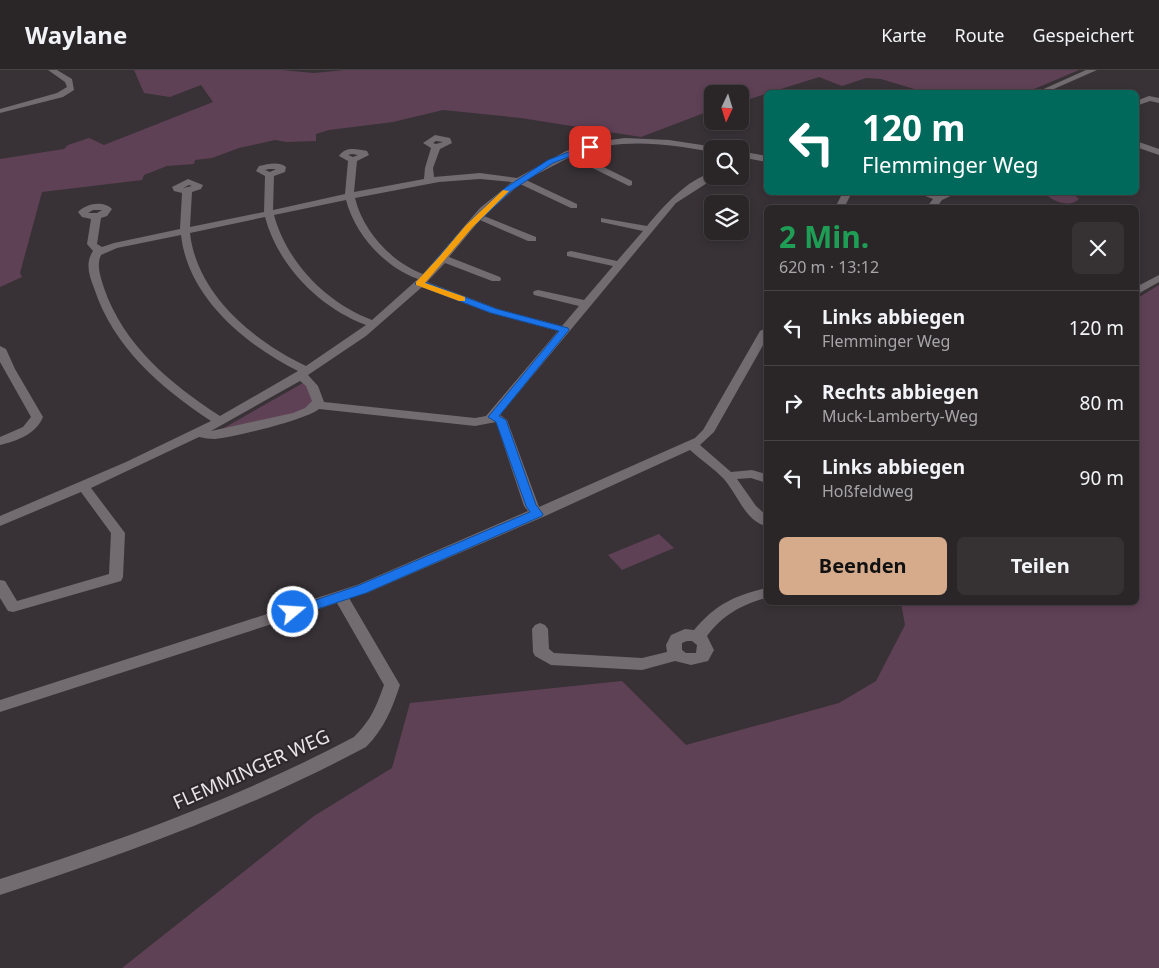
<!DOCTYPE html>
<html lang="de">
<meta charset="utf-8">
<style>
body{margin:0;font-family:"Noto Sans",sans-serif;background:#363234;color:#f1f3f6;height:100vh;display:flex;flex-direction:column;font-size:19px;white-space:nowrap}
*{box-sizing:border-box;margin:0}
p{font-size:16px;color:#a5a5a8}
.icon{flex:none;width:28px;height:28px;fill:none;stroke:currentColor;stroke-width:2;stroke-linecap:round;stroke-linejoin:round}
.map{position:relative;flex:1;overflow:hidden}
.side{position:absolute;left:764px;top:135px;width:375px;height:400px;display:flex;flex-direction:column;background:#2a2628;border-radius:8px;box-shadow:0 2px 8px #0003,0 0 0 1px #464345}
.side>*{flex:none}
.hud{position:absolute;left:764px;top:20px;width:375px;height:105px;border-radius:8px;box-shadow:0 2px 8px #0003,0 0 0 1px #464345;background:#00695c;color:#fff;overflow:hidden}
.needle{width:32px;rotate:184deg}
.fabs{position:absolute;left:704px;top:15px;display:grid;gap:10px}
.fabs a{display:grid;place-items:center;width:45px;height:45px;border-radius:8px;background:#2a2628;box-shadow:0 2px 8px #0003,0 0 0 1px #464345;font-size:25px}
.pin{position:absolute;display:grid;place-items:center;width:42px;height:42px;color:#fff;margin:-21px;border-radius:10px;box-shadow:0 2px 8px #0006}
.me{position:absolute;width:55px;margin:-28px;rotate:72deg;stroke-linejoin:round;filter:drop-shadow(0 0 4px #0008)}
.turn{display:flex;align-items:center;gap:18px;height:105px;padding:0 15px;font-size:22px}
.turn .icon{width:65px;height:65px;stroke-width:2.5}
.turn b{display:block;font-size:35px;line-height:42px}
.round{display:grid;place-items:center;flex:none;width:52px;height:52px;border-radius:8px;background:#363234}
.summary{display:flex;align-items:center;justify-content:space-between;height:85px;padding:0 15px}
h1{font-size:30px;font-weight:700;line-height:38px;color:#1e9e55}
.primary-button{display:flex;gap:10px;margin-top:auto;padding:10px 15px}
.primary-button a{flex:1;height:58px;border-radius:8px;background:#d6ab8b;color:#111;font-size:20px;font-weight:700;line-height:58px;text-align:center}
.primary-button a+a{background:#363234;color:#f1f3f6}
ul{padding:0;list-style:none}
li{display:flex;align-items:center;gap:15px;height:75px;padding:0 15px;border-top:1px solid #464345}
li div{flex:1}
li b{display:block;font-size:19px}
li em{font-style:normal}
header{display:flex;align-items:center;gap:30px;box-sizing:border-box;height:70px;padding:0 25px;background:#2a2628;border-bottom:1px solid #464345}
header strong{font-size:24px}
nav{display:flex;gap:28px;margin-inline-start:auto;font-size:18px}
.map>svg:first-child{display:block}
.green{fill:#5f4156}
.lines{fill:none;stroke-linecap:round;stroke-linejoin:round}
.street{fill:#726b70;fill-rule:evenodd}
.route{fill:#1a73e8;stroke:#114b97}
.slow{fill:#f59e0b}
.labels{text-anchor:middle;stroke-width:4.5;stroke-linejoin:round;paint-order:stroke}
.near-street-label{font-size:19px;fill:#e8e3e6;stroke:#2e282c}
</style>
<header>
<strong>Waylane</strong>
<nav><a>Karte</a><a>Route</a><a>Gespeichert</a></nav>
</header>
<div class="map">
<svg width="1159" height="898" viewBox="0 0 1159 898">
<rect width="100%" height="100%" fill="#383236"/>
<path class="green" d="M134,0h147l33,3 31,-3h734l-52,22h-103l-43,-13 -15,-1 -24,8 -23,-9 -79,25v-8h-28v16l-71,27 -120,-19 -78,-8 -50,12 -64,8 -13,4v7l-29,1 -12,-2 -36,8 -27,10 -17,2 -1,4 -27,2 -23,9 -2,5 -100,12 -22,81 2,4 -22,10v-128l64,-10 4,-4 21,-7 15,7 109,-43 -12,-17 -31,12 -26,-4z
M1049,123h23l7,6c-8,8 -23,4 -31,-3z
M1159,215v683h-1037l192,-152 78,-48 18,-65 212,-22 64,64 153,-42 37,-22 29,-56 -4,-22 235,-1v-303z
M303,313c7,5 10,13 9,21l-11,8 -79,17z
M659,464l15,14 -52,22 -14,-15z"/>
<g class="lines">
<path class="street" d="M48,0h9l15,9 2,11 -11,7 -63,16v-4l57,-16 10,-6 -2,-5z
M1086,0h11l-50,22h-10z
M1149,26l10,2v5l-9,-2 -14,5v-5z
M435,65l15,3 2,5 -12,6 -7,19 1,9 46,-4 37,5 49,-27 36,-10 23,-3 44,2 46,7 1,2h-4v3c-45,-8 -91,-15 -135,2l55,27v4l-3,1 -59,-29 -44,23 51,24v4h-6l-51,-24 -36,32 52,21v4h-8l-48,-21 -31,37 51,20 1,2 -1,2h-8l-47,-18 -18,19 71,27 64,17 17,-20 -45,-11 -1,-2 1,-2 4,-1 46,10 29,-34 -46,-10v-4l4,-1 46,10 26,-30 -42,-9v-4l46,8c16,-19 40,-47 65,-53v3h4l-1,2 -39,25 -176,212 7,5 32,87 156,-69 8,-8 57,-99 6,-3v12l-52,92 -14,13 31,27 21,-2 14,4v9l-15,-5 -14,1 19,27 10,9v11c-21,-5 -29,-33 -43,-48 -10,-10 -22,-18 -33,-28l-147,67 -176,76 -18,5 51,87c-8,24 -16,44 -34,62 -116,62 -241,107 -366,148v-16c121,-39 241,-82 354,-142 17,-17 22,-30 30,-52l-47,-82 -337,109v-12l357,-115 171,-74 -4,-5 -28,-84 -21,4 -156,-17c-13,11 -85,28 -104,30 -5,0 -11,-1 -16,-2l-108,51 34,45 -2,44 -2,4 -108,31 -5,-1 -8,-13v-18l5,1 12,20 92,-27 2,-41 -30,-41 -81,34v-10l126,-54 85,-41c-50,-33 -98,-74 -117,-133 -5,-13 -9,-25 -1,-37l-6,-7 4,-25 -9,-2 -4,-5c8,-8 25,-12 34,-3l-5,7 -6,2 -4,26 5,3 12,-4 66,-14 2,-36 -8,-2 -2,-4 16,-8 15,6 -2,4 -9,3 -2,35 74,-15 1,-36 -9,-5 3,-5c9,-2 20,-5 27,1l-1,5 -11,4 -1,34 72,-16 3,-33 -9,-5c6,-10 18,-7 28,-5l2,4 -12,6 -3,31 70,-13 1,-11 6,-20 -8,-5zM436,71l7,1 -7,2 -3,-1zM352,84l6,1 -5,2 -5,-2zM269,99h7l-6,3 -5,-2zM480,109l32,3 -32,26 -57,66c-32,-12 -60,-43 -68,-76l84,-16zM189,115l3,1 -9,2zM346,130c9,34 38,67 72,79l-46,41c-45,-17 -85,-57 -98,-105zM93,140h9l-5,3h-9zM265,147c13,49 55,91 101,108l-60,41c-52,-25 -109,-71 -116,-133zM181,165c7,63 65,110 117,136l-78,45c-49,-32 -96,-70 -116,-128 -3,-10 -8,-22 -3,-33l16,-7zM422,217l68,26 68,18 -72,85 -11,2 -151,-16 -6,-16 -10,-11 58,-39zM300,311l6,5 6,15 -7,7 -12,5 -82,18z
M1136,71l23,8v6l-23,-8z
M740,81l26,5v6l-26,-5z
M843,122h9l-8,16h-9z
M915,122h16l8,3 6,-3h14l-17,8 -6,8h-10l7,-9z
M1159,205v7l-23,13v-8z
M0,276l6,3 9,20 28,48c-7,17 -26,24 -43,28v-8l23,-10 8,-10 -31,-55z
M766,518v10c-25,7 -43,17 -59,38l7,14 -6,11 -17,4 -16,-4 -33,9 -91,-5 -16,-9 -2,-4 -1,-23 3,-4 5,-2 5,2 3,4 1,20 5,4 88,5 25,-6 -1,-7 5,-10 14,-6 9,1c22,-26 40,-34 72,-42zM687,571h5l5,4 -1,8h-10l-4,-3v-7z"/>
</g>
<path class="route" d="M587,75l7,2 -41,16 -42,28 -39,37 -47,54 72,27 71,19 1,2 -70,86 7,4 30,85 7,9 -1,2 -176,77 -73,24 -4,-2 -2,-3 2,-3 68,-23 173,-74 -4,-6 -30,-84 -8,-5 71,-86 -68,-18 -76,-29 51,-59 39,-37 43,-28z"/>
<path class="slow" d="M503,120l6,1 -37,37 -47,55 40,14v4h-6l-43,-16v-3l23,-25 27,-32z"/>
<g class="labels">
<g class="near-street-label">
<text transform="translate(251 699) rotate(-24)" y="7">FLEMMINGER WEG</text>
</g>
</g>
</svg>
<div class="fabs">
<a><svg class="needle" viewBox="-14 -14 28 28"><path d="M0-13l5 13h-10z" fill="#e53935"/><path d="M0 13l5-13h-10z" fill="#a5a5a8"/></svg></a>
<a><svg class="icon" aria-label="search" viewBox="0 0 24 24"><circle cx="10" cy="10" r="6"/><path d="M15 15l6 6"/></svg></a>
<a><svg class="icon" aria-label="layers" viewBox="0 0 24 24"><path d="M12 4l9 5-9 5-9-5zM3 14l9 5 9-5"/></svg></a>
</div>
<div class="pin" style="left:590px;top:77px;background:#d93025"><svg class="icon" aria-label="arrive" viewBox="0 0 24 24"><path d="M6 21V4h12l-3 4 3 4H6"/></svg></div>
<svg class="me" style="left:293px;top:542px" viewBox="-20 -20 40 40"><circle r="17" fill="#1a73e8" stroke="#fff" stroke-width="3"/><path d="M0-11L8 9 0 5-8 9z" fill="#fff"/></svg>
<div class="hud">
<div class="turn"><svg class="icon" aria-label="left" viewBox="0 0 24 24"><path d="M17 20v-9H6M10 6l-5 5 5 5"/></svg><div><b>120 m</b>Flemminger Weg</div></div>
</div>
<section class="side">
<div class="summary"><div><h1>2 Min.</h1><p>620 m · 13:12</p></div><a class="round"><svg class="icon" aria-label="close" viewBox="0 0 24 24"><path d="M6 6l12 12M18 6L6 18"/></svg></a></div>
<ul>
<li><svg class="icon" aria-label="left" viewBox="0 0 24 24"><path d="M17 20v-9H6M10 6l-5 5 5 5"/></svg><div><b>Links abbiegen</b><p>Flemminger Weg</p></div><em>120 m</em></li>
<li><svg class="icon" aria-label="right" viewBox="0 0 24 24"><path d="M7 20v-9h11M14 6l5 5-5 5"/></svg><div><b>Rechts abbiegen</b><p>Muck-Lamberty-Weg</p></div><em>80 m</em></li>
<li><svg class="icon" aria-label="left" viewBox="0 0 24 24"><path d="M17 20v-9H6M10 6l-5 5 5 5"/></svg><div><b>Links abbiegen</b><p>Hoßfeldweg</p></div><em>90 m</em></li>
</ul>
<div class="primary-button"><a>Beenden</a><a>Teilen</a></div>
</section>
</div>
